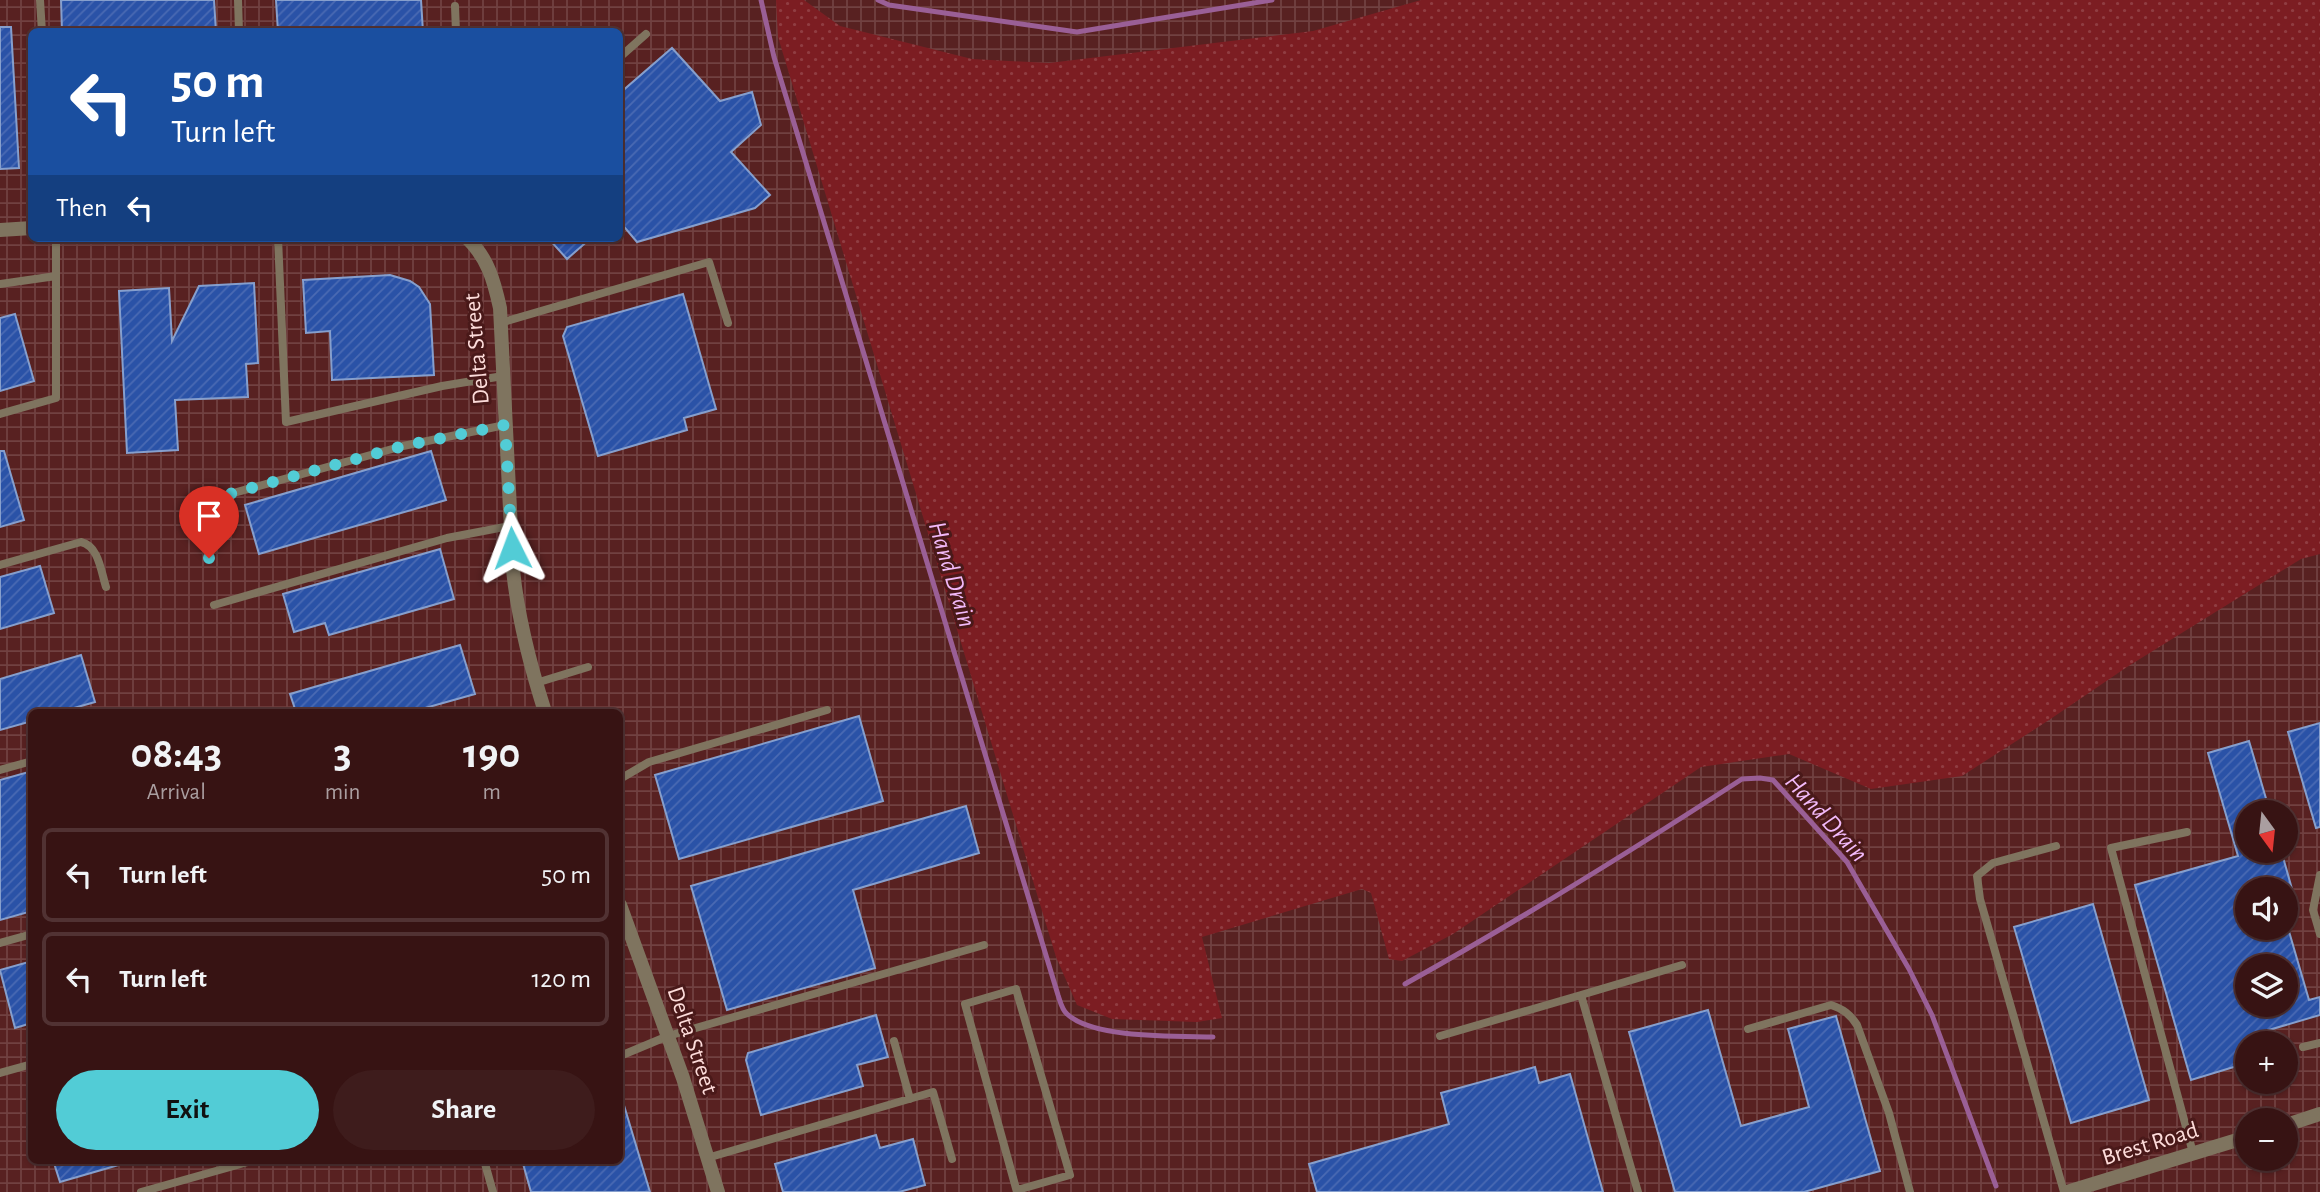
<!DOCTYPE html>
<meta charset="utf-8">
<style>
body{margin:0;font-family:"Alegreya Sans",sans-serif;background:#3e1c1c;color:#f1f3f6;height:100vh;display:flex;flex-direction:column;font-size:26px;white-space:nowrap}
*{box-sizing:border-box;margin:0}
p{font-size:23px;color:#aa9ea0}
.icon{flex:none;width:38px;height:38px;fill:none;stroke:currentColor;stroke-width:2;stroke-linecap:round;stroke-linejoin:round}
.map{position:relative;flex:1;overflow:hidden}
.panel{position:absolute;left:28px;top:709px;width:595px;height:455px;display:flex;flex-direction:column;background:#371313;border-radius:10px;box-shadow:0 2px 5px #0004,0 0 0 2px #513233}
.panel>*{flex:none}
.top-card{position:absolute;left:28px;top:28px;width:595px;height:214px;border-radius:10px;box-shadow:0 2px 5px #0004,0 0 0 2px #513233;background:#1a4fa0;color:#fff;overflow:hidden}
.needle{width:46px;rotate:165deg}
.fabs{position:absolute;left:2235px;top:800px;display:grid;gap:14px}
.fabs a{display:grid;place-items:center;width:63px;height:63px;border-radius:50%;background:#371313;box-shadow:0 2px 5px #0004,0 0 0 2px #513233;font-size:35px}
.pin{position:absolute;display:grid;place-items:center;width:60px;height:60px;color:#fff;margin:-72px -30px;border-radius:50% 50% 50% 0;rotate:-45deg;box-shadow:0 0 7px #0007}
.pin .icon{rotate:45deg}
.me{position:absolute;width:77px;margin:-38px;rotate:357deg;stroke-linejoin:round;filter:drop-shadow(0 0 5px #0008)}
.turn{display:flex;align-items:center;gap:24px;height:147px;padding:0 28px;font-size:32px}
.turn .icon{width:91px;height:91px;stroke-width:2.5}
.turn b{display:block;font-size:49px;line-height:60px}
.then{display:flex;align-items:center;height:66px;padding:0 28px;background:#0003;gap:14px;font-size:26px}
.eta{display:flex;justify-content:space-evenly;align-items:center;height:119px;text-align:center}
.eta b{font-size:42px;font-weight:600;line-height:49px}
.button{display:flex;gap:14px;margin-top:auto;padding:14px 28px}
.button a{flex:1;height:80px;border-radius:42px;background:#52ccd6;color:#111;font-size:28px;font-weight:600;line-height:80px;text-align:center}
.button a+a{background:#3e1c1c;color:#f1f3f6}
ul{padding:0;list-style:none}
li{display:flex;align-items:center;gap:21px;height:94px;margin:0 14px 10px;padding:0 14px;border:4px solid #513233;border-radius:10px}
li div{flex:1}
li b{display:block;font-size:26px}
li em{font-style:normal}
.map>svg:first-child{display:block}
.industrial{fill:url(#industrial-grid);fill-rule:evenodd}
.grass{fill:url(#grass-dots)}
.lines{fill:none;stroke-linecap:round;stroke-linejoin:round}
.stream{stroke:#9a5f96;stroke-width:5}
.building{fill:url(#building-hatch);stroke:#869fcd;stroke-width:2;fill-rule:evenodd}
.service{stroke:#7f745f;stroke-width:8}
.minor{stroke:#7f745f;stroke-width:14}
.route{stroke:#52ccd6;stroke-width:12;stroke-dasharray:0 21.6}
.labels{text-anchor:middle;stroke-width:6;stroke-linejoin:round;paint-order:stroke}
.street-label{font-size:24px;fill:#fddcda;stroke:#491919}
.water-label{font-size:26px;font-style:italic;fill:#f1b9f8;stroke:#491919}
</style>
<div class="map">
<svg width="2320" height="1192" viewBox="0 0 2320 1192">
<defs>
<pattern id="industrial-grid" width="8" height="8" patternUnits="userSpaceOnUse" patternTransform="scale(1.75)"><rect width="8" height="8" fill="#582121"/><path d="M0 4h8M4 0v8" fill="none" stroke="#714141"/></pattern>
<pattern id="grass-dots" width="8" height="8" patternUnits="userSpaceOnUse" patternTransform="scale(1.75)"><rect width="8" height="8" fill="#7c1d22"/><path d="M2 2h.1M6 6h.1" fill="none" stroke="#903d42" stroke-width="1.8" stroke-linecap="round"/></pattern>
<pattern id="building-hatch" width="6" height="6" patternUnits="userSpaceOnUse" patternTransform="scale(1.75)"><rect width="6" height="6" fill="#2a52a7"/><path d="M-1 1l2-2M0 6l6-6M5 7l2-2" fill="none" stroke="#4a6ab3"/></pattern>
</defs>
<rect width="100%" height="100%" fill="#491919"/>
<path class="industrial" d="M0,0h2320v1192h-2320zM32,32h588v206h-588zM32,712h588v448h-588zM2247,812h39v38h-39zM2247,889h39v39h-39zM2247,966h39v38h-39zM2247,1043h39v39h-39zM2247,1120h39v38h-39z"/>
<path class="grass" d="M776,0h28l36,26 132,33 77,4 264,-32 108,-31h899v554l-19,5 -174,108 -78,53 -87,56 -91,13 -82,-35 -88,13 -248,167 -51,27 -13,-2 -18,-66 -9,-4 -160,48 20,81 -25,4 -85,-3 -35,-14 -21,-48 -278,-920z"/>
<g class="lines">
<path class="stream" d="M761,0l13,57 284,938c2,6 4,15 9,19 27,25 110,22 146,23
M878,0l11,5 188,27 195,-32
M1405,984c115,-64 226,-133 337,-205l18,-1 13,2 74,82 62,107 23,46 64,171"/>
</g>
<path class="building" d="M61,0h153l2,32h-154z
M276,0h145l2,32h-145z
M0,27h11l8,141 -19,1z
M672,48l48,53 32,-9 9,33 -30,27 39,43 -15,13 -118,34 -17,-20v-129z
M548,238h43l-24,21z
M390,275l20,6 9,6 11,17 4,71 -102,5 -2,-49 -24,2 -3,-53z
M254,283l4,80 -12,1 2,33 -73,3 3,50 -51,3 -8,-162 50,-3 3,53 27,-55z
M683,294l33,115 -32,9 3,12 -89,26 -35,-120 4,-9z
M15,314l19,67 -34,10v-73z
M0,451h4l20,69 -24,7z
M431,451l15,49 -187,54 -14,-49z
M440,549l14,50 -125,36 -4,-12 -31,9 -11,-38z
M40,566l14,47 -54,16v-52z
M460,645l15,49 -64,18h-115l-6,-18z
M81,655l14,47 -35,10h-28v9l-32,9v-51z
M859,716l24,85 -204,58 -24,-84z
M2320,723v104l-4,1 -28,-96z
M2249,741l21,71h-23v38h34l11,39h-45v39h41l21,72 11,-3v18l-58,17 3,11h-18v20l-56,17 -56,-195 103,-29 -30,-103zM2247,966h39v38h-39z
M32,771v140l-32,9v-140z
M966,806l13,47 -126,37 22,78 -148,42 -36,-124z
M2093,904l56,196 -78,23 -57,-196z
M32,961v62l-17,5 -15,-58z
M1708,1010l33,116 68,-19 -21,-78 48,-13 44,155 -76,21h-129l-46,-160z
M876,1015l12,42 -31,8 6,21 -102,29 -15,-55 2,-7z
M1535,1067l4,16 31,-9 33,118h-286l-8,-28 140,-40 -8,-31z
M620,1102h3l27,90h-119l-9,-32h98z
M876,1135l4,13 33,-9 12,46 -26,7h-116l-8,-28z
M53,1160h68l1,4 -62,18z"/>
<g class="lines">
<path class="service" d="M40,0l2,32
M238,0l1,32
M455,6l1,26
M620,57l26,-23
M278,238l8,184 156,-36 61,-10
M0,284l56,-8
M500,323l209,-61 19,61
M0,414l56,-16v-160
M210,558l-12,-46 4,-6 17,-9 184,-51 102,-21
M0,565l81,-23c18,4 20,30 25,45
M214,605l233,-67 63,-12
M536,683l52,-16
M0,770l32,-9
M620,779l29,-17 178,-52
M2187,832l-76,16 82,305
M2056,846l-63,17 -16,13 3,23 84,293
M2320,875l-7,35 7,24
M0,943l32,-9
M1748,1029l83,-24c12,4 19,9 26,20l32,88 21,79
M1440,1036l141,-41
M894,1041l16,58
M2303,1047l17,-4
M620,1056l48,-20 316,-91
M0,1073l32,-9
M707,1158l226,-66 19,67
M484,1160l9,32
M141,1192l114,-32
M1017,1192l-52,-188 51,-15 54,186 -53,15
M1638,1192l-57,-197 101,-30"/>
<path class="minor" d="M0,230l32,-2
M467,238c21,20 27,43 33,70l13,262c5,49 17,95 32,142
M620,905l63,173 35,114
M2286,1125l34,-11
M2067,1192l180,-55"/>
</g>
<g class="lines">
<path class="route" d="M209,558l-11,-46 4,-6 17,-9 184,-51 102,-21 7,123"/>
</g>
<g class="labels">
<g class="street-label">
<text transform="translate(476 349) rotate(-95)" y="8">Delta Street</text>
<text transform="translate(693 1040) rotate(71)" y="8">Delta Street</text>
<text transform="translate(2150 1143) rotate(-17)" y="8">Brest Road</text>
</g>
<g class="water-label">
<text transform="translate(953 574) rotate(73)" y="9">Hand Drain</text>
<text transform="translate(1827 817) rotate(48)" y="9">Hand Drain</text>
</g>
</g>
</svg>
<div class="fabs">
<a><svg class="needle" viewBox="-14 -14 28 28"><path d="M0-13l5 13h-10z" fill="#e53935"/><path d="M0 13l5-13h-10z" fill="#aa9ea0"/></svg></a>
<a><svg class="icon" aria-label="sound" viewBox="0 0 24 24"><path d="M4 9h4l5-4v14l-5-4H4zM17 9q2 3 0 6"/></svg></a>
<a><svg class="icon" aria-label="layers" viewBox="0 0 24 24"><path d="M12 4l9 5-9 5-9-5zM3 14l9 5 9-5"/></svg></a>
<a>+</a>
<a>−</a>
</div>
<div class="pin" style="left:209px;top:558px;background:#d93025"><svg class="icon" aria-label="arrive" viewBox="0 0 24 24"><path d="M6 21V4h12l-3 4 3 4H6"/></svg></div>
<svg class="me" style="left:512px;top:548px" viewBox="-20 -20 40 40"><path d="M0-17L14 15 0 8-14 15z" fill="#52ccd6" stroke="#fff" stroke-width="4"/></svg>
<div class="top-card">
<div class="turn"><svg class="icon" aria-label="left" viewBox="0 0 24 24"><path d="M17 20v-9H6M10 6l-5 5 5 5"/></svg><div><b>50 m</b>Turn left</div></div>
<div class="then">Then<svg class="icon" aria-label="left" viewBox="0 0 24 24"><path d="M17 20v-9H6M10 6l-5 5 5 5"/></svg></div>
</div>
<section class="panel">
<div class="eta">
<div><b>08:43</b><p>Arrival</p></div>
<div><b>3</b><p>min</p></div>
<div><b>190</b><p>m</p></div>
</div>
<ul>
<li><svg class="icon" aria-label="left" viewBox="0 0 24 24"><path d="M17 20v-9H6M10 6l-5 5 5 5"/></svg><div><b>Turn left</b></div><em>50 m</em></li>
<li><svg class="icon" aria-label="left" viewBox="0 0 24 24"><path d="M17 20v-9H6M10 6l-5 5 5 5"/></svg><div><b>Turn left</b></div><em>120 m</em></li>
</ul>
<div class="button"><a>Exit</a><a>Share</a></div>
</section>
</div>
